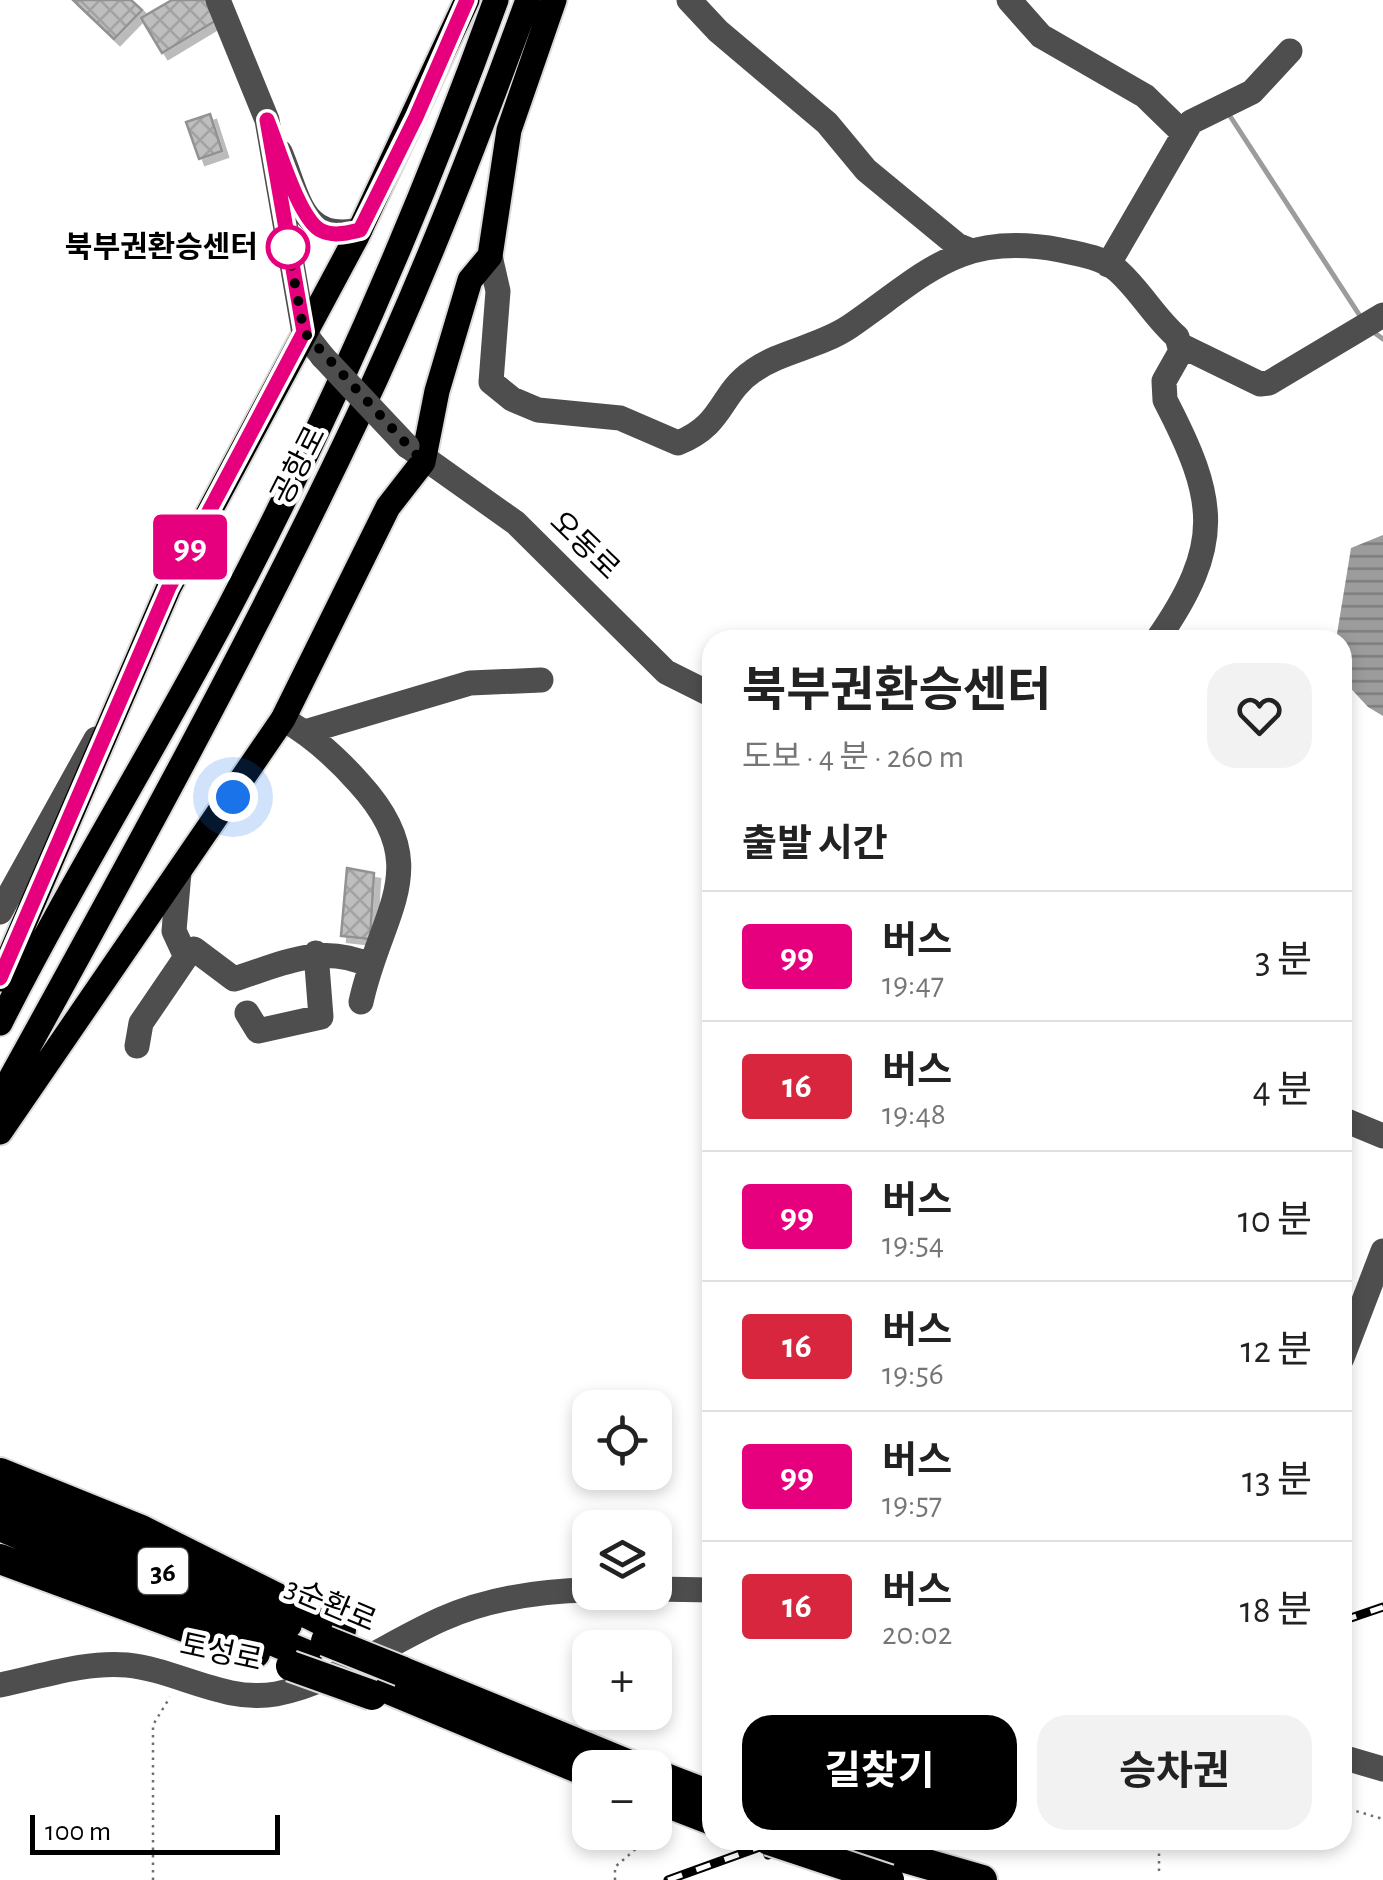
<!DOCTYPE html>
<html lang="ko">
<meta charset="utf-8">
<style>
:root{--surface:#fff;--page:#f2f2f2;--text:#222;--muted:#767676;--line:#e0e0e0;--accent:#000}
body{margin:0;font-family:"Alegreya Sans","Noto Sans KR",sans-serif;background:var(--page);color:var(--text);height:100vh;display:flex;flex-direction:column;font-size:38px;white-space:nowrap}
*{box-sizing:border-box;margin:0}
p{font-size:32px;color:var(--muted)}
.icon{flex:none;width:55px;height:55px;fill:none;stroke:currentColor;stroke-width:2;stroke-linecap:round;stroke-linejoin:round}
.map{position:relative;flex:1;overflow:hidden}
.details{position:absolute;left:702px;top:630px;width:650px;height:1220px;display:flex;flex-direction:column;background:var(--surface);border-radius:30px;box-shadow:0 5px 15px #0003}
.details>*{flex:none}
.badge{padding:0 20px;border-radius:8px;font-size:35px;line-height:65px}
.fabs{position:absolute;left:572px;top:1390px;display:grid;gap:20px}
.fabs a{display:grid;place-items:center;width:100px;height:100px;border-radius:20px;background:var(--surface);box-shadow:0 5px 15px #0003;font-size:50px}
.scale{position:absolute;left:30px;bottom:25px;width:250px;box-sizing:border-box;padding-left:10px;border:5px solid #000;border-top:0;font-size:28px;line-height:35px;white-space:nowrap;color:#000;-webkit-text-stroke:8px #fff;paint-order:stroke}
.you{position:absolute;width:50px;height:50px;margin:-25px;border:8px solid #fff;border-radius:50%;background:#1a73e8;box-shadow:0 0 0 15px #1a73e833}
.map>.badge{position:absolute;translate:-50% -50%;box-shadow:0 0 0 5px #fff}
h2{padding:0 40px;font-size:38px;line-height:90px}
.round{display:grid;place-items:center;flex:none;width:105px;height:105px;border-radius:30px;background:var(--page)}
.headline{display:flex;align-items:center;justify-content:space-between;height:170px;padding:0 40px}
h1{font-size:48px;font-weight:700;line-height:75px}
.button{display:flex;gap:20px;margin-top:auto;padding:20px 40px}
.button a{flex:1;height:115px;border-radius:30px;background:var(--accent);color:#fff;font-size:40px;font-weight:700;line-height:115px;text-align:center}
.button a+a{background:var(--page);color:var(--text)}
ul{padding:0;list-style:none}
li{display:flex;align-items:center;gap:30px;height:130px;padding:0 40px;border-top:2px solid var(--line)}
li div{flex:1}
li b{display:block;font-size:38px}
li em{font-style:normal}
li .badge{min-width:110px;font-weight:700;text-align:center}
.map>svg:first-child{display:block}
</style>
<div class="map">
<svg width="1383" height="1880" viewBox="0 0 1383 1880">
<defs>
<pattern id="water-rules" width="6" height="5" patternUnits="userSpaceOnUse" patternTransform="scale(2.5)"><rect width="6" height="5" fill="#9c9c9c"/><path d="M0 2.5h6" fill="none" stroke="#7d7d7d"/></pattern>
<pattern id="building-cross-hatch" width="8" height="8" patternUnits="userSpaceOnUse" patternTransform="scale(2.5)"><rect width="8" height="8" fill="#bebebe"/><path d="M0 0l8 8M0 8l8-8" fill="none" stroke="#a2a2a2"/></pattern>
<filter id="shadow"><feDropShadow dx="6" dy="6" stdDeviation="0" flood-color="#0004"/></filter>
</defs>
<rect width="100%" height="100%" fill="#fff"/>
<path fill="url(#water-rules)" d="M 1383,535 L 1383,716 L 1368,707 L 1343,680 L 1342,640 L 1336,640 L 1351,548 Z"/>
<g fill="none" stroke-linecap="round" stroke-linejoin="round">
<path stroke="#9c9c9c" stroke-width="5" d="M 1230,116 L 1362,319
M 1372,331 L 1383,339"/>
</g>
<path fill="url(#building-cross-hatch)" stroke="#929292" stroke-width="2.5" filter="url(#shadow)" d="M 73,0 L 131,0 L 142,10 L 114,39 Z
M 172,0 L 209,0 L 220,18 L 162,53 L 141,18 Z
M 210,114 L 222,151 L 199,159 L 186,122 Z
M 347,868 L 374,873 L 370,939 L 341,936 Z"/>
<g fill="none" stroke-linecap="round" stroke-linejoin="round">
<defs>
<path id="major" d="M 0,979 L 169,587 L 357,236 L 467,0
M 0,1023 C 72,881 157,745 231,604 C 333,410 421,207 496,0
M 0,1098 C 123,875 247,651 356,421 C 421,284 476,142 528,0
M 0,1132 L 283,719 L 388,507 L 423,462 L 437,391 L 470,280 L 490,256 L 509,130 L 554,0"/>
<path id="highway" d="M 0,1473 L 141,1530 L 341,1630
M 0,1501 L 287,1624
M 0,1526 L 307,1655
M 0,1559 L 255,1653
M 401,1671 L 637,1768
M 381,1686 L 590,1773
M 843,1840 L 982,1880"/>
</defs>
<use href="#major" stroke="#dbdbdb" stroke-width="29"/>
<use href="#highway" stroke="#dbdbdb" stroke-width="34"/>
<path stroke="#707070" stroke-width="2.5" stroke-dasharray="2.5 5" stroke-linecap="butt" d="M 1342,1807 L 1383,1819
M 1159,1871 L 1159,1840
M 153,1880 L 153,1725 L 170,1697
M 615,1880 L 615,1867 L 661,1827"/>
<path stroke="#4e4e4e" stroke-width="25" d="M 218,0 L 267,120 L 304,333 L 323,357
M 689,0 L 718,31 L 827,123 L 866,170 L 957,245 L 972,251
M 1009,0 L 1041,36 L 1145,96 L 1184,134
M 280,152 C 299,196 301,243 360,230
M 490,256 L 498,291 L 491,382 L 512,399 L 538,410 L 620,418 L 678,443 C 725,424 719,394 753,371 C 781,351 819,347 849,327 C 926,274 959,231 1060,250 C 1080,254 1101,257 1117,270 C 1140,290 1154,317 1177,337 L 1181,351 L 1164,381 L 1165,400 C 1217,500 1224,544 1157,640
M 1108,265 L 1191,122 L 1252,92 L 1290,51
M 1180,345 L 1260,384 L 1269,383 L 1383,315
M 409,447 L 516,523 L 666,672 L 712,695
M 283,719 C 311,735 337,758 359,783 C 436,867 381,910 361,1002
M 305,732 L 470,683 L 541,680
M 179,872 L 174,931 L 186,957 L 194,949 L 234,979 C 282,964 321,943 369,965
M 0,912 L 96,739
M 247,1013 L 258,1031 L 321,1017 L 316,953
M 137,1046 L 141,1023 L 186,957
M 1342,1119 L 1383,1136
M 1342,1358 L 1383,1251
M 655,1589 L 712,1590
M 0,1685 C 40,1677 86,1661 127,1665 C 177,1670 224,1703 276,1694 C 334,1683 388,1643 442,1619 C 489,1598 539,1591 590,1590
M 1342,1757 L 1383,1769"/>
<use href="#major" stroke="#000" stroke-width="25"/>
<use href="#highway" stroke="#000" stroke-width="30"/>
<defs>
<path id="rail" d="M 1342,1621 L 1383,1607
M 768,1855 L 805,1840
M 668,1880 L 779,1840"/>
</defs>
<use href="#rail" stroke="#000" stroke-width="9"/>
<use href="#rail" stroke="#fff" stroke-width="5" stroke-dasharray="15" stroke-linecap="butt"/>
<defs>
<path id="highway-bridge" d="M 326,1641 L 401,1671
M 291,1666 L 372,1695
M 655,1774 L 712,1796
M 655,1798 L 712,1820
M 769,1840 L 889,1880"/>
</defs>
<use href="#highway-bridge" stroke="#dbdbdb" stroke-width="34" stroke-linecap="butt"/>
<path stroke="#4e4e4e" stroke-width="25" d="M 323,357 L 407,446"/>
<use href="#highway-bridge" stroke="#000" stroke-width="30"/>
</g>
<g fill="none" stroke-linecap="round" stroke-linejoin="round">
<defs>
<path id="line" d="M 0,978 L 169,587 L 304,332 L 267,120 C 278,146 298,217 320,230 C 333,237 347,233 360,230 L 416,117 L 467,0"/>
</defs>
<use href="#line" stroke="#fff" stroke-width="22"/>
<use href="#line" stroke="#e6007e" stroke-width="15"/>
<path stroke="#000" stroke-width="10" stroke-dasharray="0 18" d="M 233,797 L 282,719 L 388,506 L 423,462 L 304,332 L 288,247"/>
</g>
<circle fill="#fff" stroke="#e6007e" stroke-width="5" cx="288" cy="247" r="20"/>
<g text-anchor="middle" stroke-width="9" stroke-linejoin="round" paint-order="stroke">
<rect fill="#fff" stroke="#4c4c4c" stroke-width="2.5" x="138" y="1548" width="50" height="46" rx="8"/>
<g font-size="28" font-weight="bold" fill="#000">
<text x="163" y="1581">36</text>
</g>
<g font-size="30" font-weight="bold" fill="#000" stroke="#fff" text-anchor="end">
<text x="258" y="257">북부권환승센터</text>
</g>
<g font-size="30" fill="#000" stroke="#fff">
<text transform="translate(298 465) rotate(-63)" y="10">공항로</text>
<text transform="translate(585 545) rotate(44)" y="10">오동로</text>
<text transform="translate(331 1604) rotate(23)" y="10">3순환로</text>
<text transform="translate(221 1652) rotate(12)" y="10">토성로</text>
</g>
</g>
</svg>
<div class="fabs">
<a><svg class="icon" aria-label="locate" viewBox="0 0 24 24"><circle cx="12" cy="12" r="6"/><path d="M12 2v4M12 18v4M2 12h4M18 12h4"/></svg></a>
<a><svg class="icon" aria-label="layers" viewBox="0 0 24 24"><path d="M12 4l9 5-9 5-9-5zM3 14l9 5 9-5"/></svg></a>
<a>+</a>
<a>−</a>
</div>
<div class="scale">100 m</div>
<div class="you" style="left:233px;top:797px"></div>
<b class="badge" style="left:190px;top:547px;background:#e6007e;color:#fff">99</b>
<section class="details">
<div class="headline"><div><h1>북부권환승센터</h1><p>도보 · 4 분 · 260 m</p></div><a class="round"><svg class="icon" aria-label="heart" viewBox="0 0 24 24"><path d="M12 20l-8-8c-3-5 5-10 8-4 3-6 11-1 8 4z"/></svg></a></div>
<h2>출발 시간</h2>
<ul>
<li><span class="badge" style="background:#e6007e;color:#fff">99</span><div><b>버스</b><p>19:47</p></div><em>3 분</em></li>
<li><span class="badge" style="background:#d7263d;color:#fff">16</span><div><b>버스</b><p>19:48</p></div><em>4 분</em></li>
<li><span class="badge" style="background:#e6007e;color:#fff">99</span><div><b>버스</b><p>19:54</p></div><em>10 분</em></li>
<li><span class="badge" style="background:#d7263d;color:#fff">16</span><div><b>버스</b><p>19:56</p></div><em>12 분</em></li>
<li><span class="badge" style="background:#e6007e;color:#fff">99</span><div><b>버스</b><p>19:57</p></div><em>13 분</em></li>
<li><span class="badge" style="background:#d7263d;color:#fff">16</span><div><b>버스</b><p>20:02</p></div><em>18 분</em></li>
</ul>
<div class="button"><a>길찾기</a><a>승차권</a></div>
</section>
</div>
